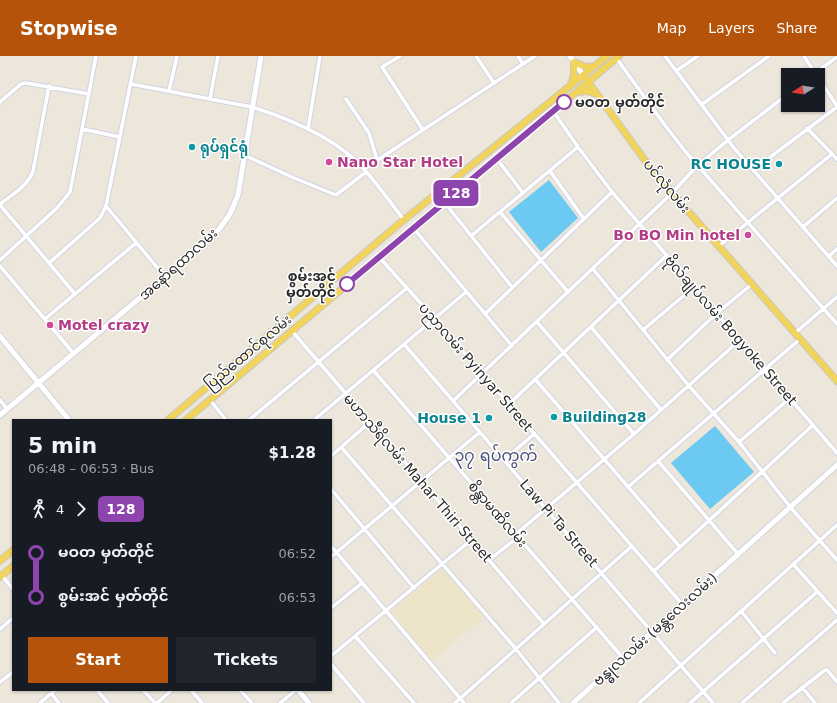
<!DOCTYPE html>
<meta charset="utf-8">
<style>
:root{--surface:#171b24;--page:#20242c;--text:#f1f3f6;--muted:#9ea1a6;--accent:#b45309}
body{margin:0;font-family:"DejaVu Sans","Noto Sans Myanmar",sans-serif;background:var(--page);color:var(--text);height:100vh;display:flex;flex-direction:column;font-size:15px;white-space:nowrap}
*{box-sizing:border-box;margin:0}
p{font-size:13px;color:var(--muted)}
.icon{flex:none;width:22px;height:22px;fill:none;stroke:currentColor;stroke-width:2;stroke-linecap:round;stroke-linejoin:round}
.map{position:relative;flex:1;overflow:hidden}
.details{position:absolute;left:12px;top:363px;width:320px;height:272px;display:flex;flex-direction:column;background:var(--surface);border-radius:0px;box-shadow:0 1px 3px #0004}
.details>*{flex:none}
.badge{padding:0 8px;border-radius:6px;font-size:14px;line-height:26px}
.needle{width:26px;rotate:258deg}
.buttons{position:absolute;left:781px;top:12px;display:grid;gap:8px}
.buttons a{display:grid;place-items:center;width:44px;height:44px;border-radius:0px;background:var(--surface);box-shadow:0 1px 3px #0004;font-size:20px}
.map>.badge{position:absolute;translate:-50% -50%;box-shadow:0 0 0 2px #fff}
.legs{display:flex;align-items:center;gap:6px;height:44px;padding:0 16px;font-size:13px}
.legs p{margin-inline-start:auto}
.summary{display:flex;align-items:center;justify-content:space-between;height:68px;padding:0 16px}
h1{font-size:22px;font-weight:800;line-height:30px}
.action{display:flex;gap:8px;margin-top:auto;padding:8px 16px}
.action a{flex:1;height:46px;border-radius:0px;background:var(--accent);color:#fff;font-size:16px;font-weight:800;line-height:46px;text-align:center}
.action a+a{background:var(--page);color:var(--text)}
ul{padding:0 16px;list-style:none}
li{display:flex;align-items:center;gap:14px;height:44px;font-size:15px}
li i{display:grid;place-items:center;width:6px;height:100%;margin:0 5px;background:currentColor}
li i::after{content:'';width:10px;height:10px;margin:-5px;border:3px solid;border-radius:50%;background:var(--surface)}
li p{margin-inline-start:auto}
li:first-child i{background:linear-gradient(#0000 50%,currentColor 0)}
li:last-child i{background:linear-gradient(currentColor 50%,#0000 0)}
header{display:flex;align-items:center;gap:24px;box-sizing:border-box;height:56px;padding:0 20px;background:var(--accent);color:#fff}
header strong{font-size:19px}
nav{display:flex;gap:22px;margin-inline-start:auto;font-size:14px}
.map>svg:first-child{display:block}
</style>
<header>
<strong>Stopwise</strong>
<nav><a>Map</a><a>Layers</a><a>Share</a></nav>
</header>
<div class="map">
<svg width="837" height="647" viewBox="0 0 837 647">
<rect width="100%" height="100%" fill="#ece6db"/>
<path fill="#eee4ca" d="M 444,512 L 484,560 L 432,605 L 391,555 Z"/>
<path fill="#6cc9f1" d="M 549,124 L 578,162 L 541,196 L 509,156 Z
M 715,370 L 754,416 L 710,453 L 671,407 Z"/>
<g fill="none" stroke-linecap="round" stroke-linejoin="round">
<defs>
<path id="street" d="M 400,0 L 382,11 L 423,74
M 476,0 L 494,27
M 518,0 L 523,8
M 665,0 L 734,92 L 837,210
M 804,0 L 816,19
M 617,3 L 664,68 L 685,95 L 837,268
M 676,15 L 698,0
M 812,19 L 837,1
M 818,21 L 837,50
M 131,28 L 252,51 C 290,63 337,83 364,113 C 378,129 391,147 404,164
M 169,35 L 177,0
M 210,43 L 218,0
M 346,43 L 369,77 L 377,104
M 0,46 L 21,28 L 26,27 L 89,38
M 701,49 L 769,0
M 553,55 L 578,91 L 612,136 L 837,397
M 807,72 L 837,103
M 82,73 L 120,81
M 308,73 L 320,0
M 244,99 L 294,122 L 336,139 L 366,116
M 497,103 L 523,137
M 364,113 L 535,0
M 753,114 L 837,51
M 550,115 L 584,163
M 445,147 L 512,231
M 0,148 C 13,138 28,130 33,115 L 49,30
M 0,149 L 75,238
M 106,150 L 165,221
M 500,156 L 568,236
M 803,171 L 837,142
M 414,173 L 512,290
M 471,180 L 578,91
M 719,190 L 832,98
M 829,200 L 837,193
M 379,201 L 435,263 L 682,548
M 0,204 L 57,152 L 70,136 L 96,0
M 49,207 L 100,162 L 106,150 L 136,0
M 0,210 L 74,298
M 593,213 L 689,330 L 739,386 L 791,452 L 837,504
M 485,258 L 612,136
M 45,263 L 136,187
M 537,266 L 634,378
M 591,271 L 661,354
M 643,274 L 694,231
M 292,275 L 544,568
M 795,277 L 837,241
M 404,288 L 713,647
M 667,304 L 717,257 L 752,228
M 373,314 L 623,602
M 535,323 L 680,491
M 210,328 L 218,337
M 0,344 L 7,353
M 210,344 L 226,364
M 453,345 L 672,137 L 697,110 L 728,84 L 788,38
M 508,349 L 667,199
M 249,364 L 407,232
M 314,364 L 466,236
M 739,386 L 790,342
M 341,391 L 516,593 L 559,647
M 331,400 L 370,366
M 504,404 L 534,378
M 658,405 L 738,498
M 628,431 L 800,283
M 331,433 L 414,532
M 516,478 L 634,378 L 740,284
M 331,490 L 464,647
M 331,501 L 480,376
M 489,504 L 518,481
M 793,508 L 837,557
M 654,515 L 813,369
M 2,520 L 13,533
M 331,552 L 362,527
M 741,555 L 775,597
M 0,573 L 13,562
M 355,580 L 414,647
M 331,600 L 471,484
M 331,608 L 364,647
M 0,626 L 13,616
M 802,631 L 815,647
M 97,634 L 108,647
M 143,634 L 155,647
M 191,634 L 202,647
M 240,634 L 252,647
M 51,637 L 59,647
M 40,647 L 55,634
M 157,647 L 172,634
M 280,647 L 296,634
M 455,647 L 632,490
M 511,647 L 597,571
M 639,647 L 837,469
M 690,647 L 817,536
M 742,647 L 837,564
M 783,647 L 825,614 L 827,614 L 837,626"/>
<path id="secondary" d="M 570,0 L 583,19
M 0,280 L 69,364
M 0,359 L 203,189 L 220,172 L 230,158 L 238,139 L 261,0
M 298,634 L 309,647
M 573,647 L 837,409"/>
<path id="primary" d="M 586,23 L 652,114 L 837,325
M 571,28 L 574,20 L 574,6 L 583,10 L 592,11
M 577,36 L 587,35 L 597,38
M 168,364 L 400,167 L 607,0
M 186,364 L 619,0
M 0,505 L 13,494
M 0,521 L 13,510"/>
</defs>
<use href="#street" stroke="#d1d3e3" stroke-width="5.5"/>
<use href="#secondary" stroke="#d1d3e3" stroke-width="7"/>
<use href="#primary" stroke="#c8c8c8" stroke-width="8"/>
<use href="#street" stroke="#fff" stroke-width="3.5"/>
<use href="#secondary" stroke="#fff" stroke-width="5"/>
<use href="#primary" stroke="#f3d45a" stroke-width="6"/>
</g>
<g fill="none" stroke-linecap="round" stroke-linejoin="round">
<defs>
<path id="line-1" d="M 347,228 L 564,46"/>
</defs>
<use href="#line-1" stroke="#fff" stroke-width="9"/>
<use href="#line-1" stroke="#8e44ad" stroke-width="6"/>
</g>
<g fill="#fff" stroke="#8e44ad" stroke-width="2">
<circle cx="564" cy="46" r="7"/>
<circle cx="347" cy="228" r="7"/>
</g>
<g fill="#0f9aa8" stroke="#fff" stroke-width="1.5">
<circle cx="192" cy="91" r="4"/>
<circle cx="779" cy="108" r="4"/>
<circle cx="554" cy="361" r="4"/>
<circle cx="489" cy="362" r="4"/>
</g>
<g fill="#d1479c" stroke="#fff" stroke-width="1.5">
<circle cx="329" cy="106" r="4"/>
<circle cx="748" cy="179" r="4"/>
<circle cx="50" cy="269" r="4"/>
</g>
<g text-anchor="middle" stroke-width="3" stroke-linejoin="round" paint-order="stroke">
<g font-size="14" font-weight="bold" fill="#2a2a2a" stroke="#fff" text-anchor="start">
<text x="575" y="51">မဝတ မှတ်တိုင်</text>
<text x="336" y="225" text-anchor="end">စွမ်းအင်<tspan x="336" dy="16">မှတ်တိုင်</tspan></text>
</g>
<g font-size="14" font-weight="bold" fill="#0d838f" stroke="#fff" text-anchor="start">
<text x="200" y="96">ရုပ်ရှင်ရုံ</text>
<text x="771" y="113" text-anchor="end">RC HOUSE</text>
<text x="562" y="366">Building28</text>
<text x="481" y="367" text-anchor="end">House 1</text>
</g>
<g font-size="14" font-weight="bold" fill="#b23c85" stroke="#fff" text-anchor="start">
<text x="337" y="111">Nano Star Hotel</text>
<text x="740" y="184" text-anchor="end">Bo BO Min hotel</text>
<text x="58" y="274">Motel crazy</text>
</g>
<g font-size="14" fill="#2a2a2a" stroke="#fff">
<text transform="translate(667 130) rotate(50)" y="5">ပင်လုံလမ်း</text>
<text transform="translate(178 208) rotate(-42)" y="5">အနော်ရထာလမ်း</text>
<text transform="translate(731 274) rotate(49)" y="5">ဗိုလ်ချုပ်လမ်း Bogyoke Street</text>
<text transform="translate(248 296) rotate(-40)" y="5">ပြည်ထောင်စုလမ်း</text>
<text transform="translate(476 311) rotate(49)" y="5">ပညာလမ်း Pyinyar Street</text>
<text transform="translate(418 422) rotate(49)" y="5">မဟာသီရိလမ်း Mahar Thiri Street</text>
<text transform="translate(498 458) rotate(49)" y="5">စိန္တာမဏိလမ်း</text>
<text transform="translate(559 467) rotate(49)" y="5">Law Pi Ta Street</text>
<text transform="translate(655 573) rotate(-42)" y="5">ဗန္ဓုလလမ်း (မန္တလေးလမ်း)</text>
</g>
<g font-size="16" fill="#49517b" stroke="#fff">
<text x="496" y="405">၃၇ ရပ်ကွက်</text>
</g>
</g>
</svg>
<div class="buttons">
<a><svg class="needle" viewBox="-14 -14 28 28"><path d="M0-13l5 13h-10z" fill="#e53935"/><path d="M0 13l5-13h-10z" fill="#9ea1a6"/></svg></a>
</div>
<b class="badge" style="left:456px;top:137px;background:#8e44ad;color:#fff">128</b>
<section class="details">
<div class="summary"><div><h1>5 min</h1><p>06:48 – 06:53 · Bus</p></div><b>$1.28</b></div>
<div class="legs"><svg class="icon" aria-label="walk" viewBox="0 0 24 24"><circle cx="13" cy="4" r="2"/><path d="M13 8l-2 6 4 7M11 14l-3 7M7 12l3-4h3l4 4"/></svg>4<svg class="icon" aria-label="forward" viewBox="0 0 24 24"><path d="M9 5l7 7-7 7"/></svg><b class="badge" style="background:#8e44ad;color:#fff">128</b></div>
<ul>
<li><i style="color:#8e44ad"></i><b>မဝတ မှတ်တိုင်</b><p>06:52</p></li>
<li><i style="color:#8e44ad"></i><b>စွမ်းအင် မှတ်တိုင်</b><p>06:53</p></li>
</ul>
<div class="action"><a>Start</a><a>Tickets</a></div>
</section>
</div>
